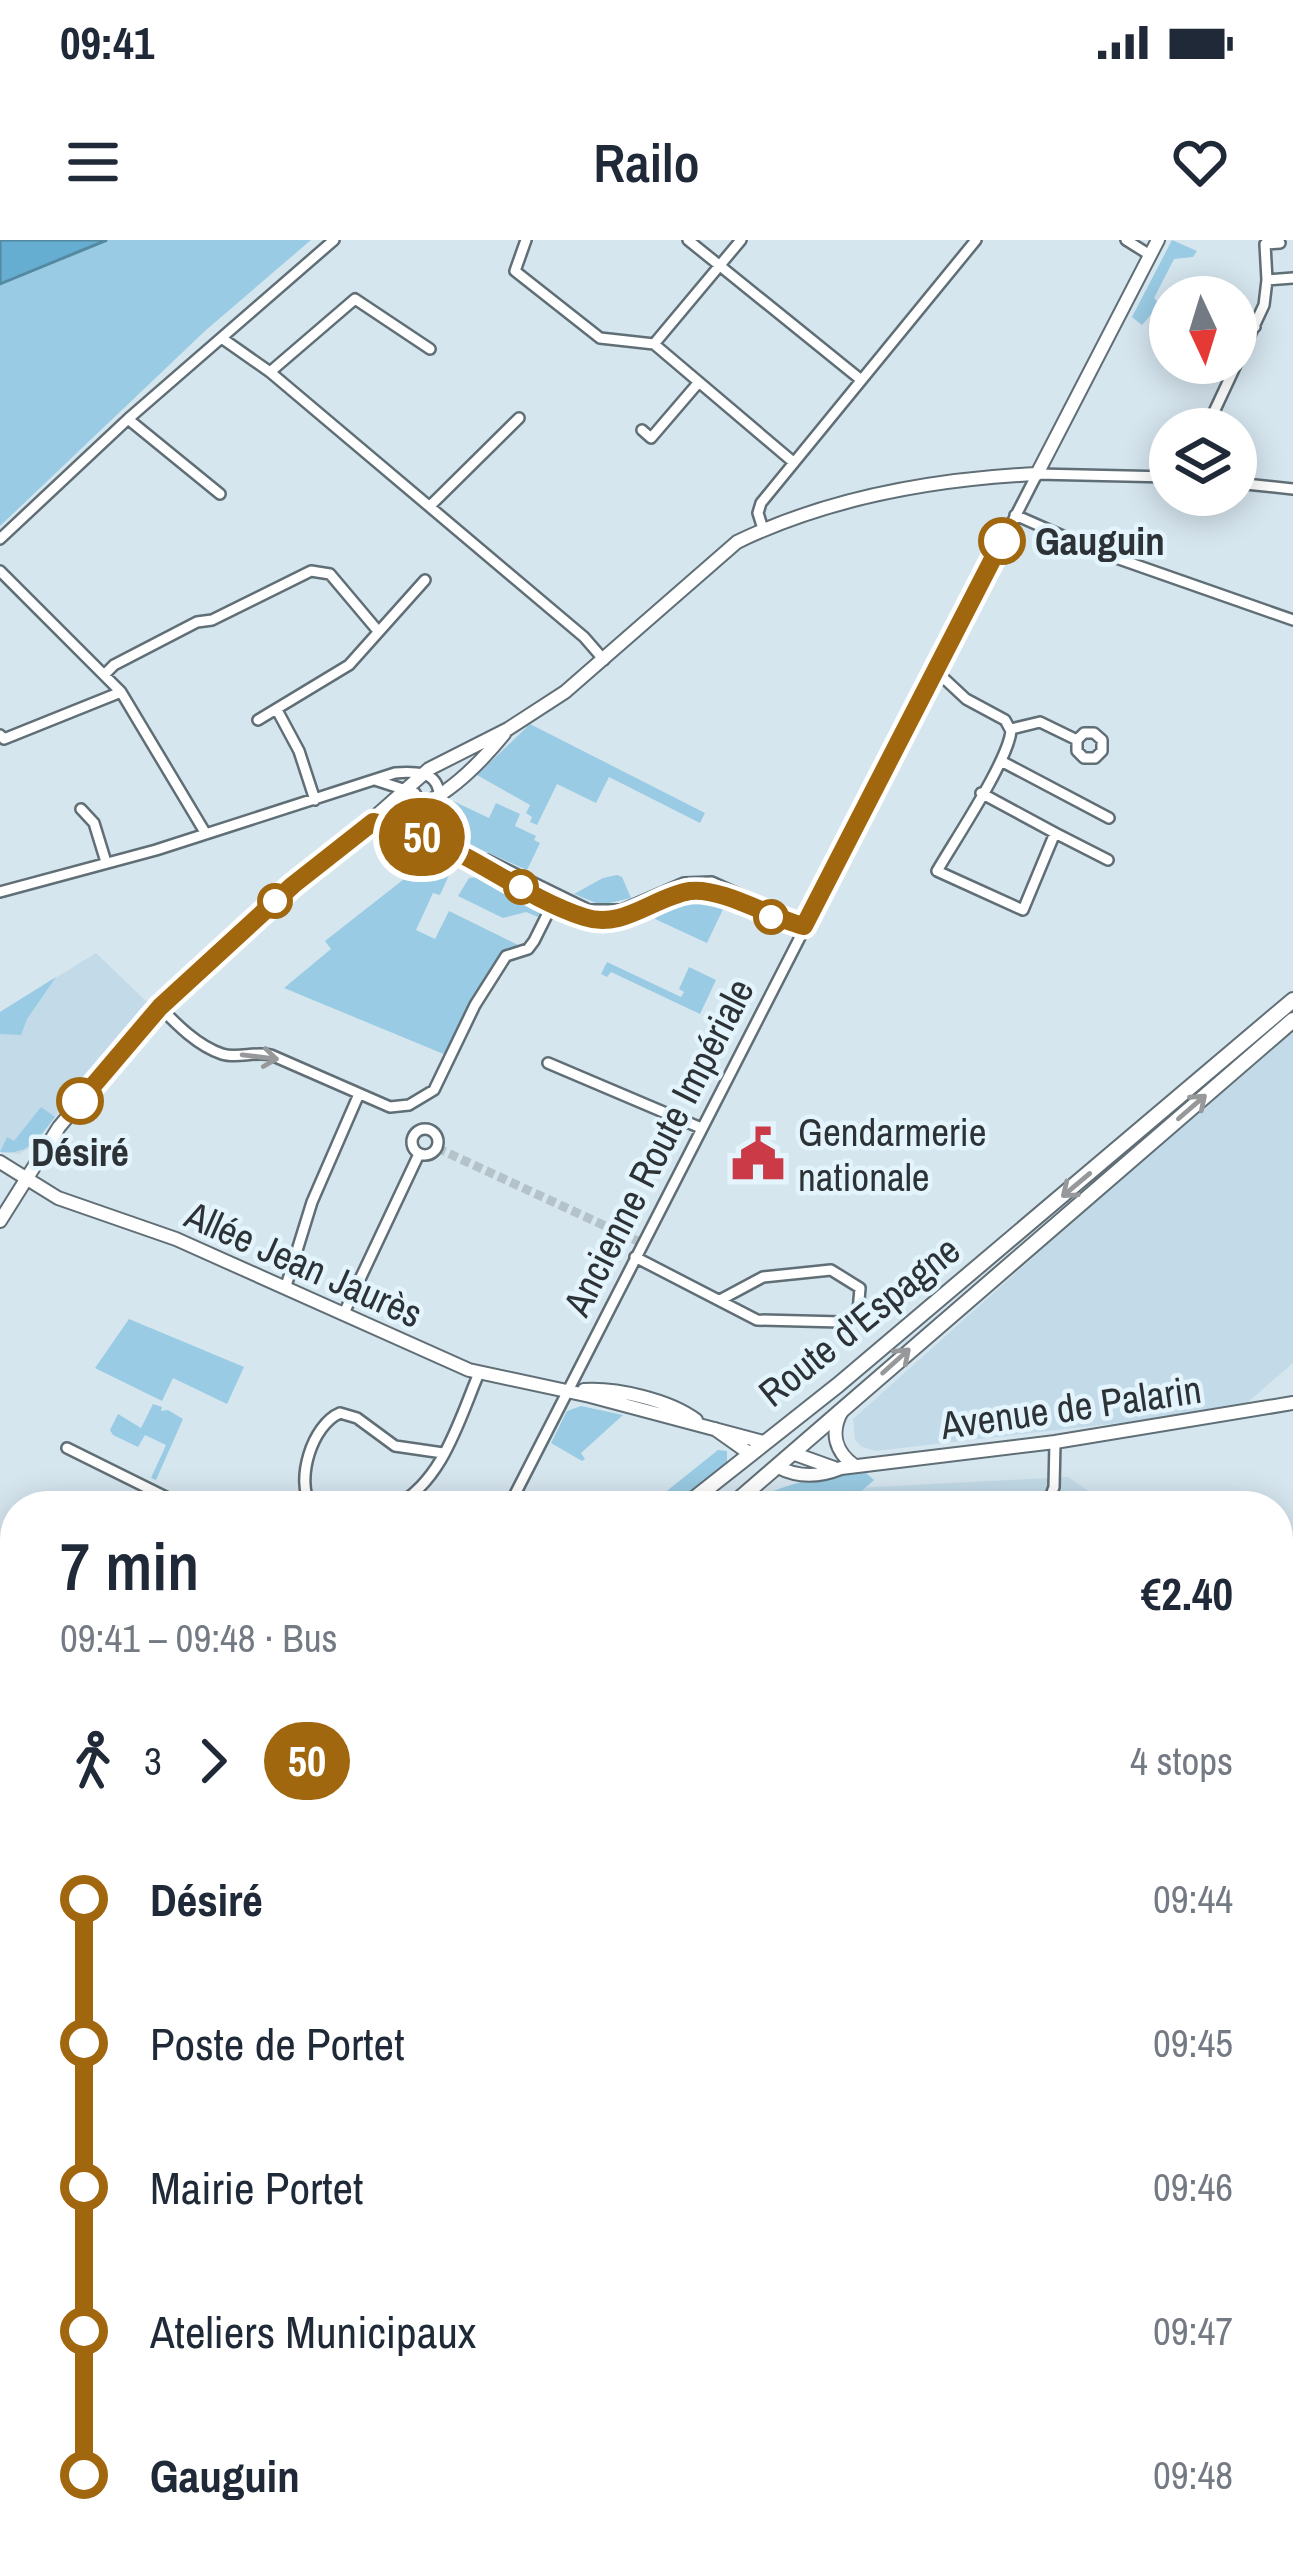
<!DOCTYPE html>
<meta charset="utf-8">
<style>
:root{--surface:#fff;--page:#f2f2f3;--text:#1f2937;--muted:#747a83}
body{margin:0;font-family:"Archivo Narrow",sans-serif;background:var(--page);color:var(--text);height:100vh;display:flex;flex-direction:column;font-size:45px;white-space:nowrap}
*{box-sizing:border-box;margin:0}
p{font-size:39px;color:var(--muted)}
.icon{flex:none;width:66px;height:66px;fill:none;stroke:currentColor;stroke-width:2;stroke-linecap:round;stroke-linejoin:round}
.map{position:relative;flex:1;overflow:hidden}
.side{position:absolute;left:0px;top:1251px;width:1293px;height:1080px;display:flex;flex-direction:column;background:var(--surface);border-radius:48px 48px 0 0;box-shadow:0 6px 30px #0003}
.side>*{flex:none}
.badge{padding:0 24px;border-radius:39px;font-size:42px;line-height:78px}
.needle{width:78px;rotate:176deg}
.buttons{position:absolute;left:1149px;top:36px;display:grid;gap:24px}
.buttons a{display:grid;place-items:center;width:108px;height:108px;border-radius:50%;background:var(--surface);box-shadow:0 6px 30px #0003;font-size:60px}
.map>.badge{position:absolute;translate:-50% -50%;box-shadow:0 0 0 6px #fff}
.legs{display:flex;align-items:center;gap:18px;height:132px;padding:0 60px;font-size:39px}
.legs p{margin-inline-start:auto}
.headline{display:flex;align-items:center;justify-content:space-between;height:204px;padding:0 60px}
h1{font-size:66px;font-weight:600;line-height:90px}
ul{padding:0 60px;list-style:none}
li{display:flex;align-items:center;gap:42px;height:144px;font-size:45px}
li i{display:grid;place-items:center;width:18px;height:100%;margin:0 15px;background:currentColor}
li i::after{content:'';width:30px;height:30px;margin:-15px;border:9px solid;border-radius:50%;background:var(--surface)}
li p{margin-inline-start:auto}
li:first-child i{background:linear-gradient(#0000 50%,currentColor 0)}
li:last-child i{background:linear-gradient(currentColor 50%,#0000 0)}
.status{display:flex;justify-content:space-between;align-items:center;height:84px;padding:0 60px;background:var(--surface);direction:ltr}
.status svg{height:33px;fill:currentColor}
header{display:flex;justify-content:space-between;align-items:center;height:156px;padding:0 60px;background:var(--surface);font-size:54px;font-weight:600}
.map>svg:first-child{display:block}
</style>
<div class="status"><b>09:41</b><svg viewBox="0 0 49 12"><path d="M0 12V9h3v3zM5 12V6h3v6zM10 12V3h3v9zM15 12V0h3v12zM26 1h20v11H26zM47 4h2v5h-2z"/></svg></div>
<header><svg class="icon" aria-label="menu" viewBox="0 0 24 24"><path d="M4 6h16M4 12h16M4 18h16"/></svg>Railo<svg class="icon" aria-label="heart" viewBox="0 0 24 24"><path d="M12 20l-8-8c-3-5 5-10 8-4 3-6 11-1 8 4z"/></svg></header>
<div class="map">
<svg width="1293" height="2331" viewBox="0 0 1293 2331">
<rect width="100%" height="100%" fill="#d6e6ef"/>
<path fill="#c3dbe8" d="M 96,713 L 147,762 L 31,907 L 19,914 L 0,912 L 0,772 Z
M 1288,789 L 1293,792 L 1293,1123 L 1240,1169 L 876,1211 L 862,1207 L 855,1200 L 853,1179 Z
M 1068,1237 L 1111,1266 L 743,1266 L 760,1253 Z
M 1278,1382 L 1293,1393 L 1293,1818 L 1278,1844 Z
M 15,2034 L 15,2316 L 688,2316 L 707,2331 L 0,2331 L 0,2065 Z"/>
<path fill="#99cbe4" d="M 107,0 L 311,0 L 206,90 L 0,286 L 0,44 Z
M 1172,0 L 1197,11 L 1193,17 L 1174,19 L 1154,58 L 1160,64 L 1142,85 L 1132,77 Z
M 530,484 L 705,573 L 700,583 L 609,537 L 596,563 L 557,544 L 537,585 L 530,582 L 532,577 L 526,573 L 530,565 L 477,535 Z
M 453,561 L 489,578 L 496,563 L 520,574 L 515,586 L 536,596 L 534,600 L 540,603 L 527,630 L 466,603 L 450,582 Z
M 388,593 L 428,610 L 401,633 L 375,605 L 380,600 L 375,595 Z
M 436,614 L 448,623 L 449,635 L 440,655 L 433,653 L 416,690 L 435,699 L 449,671 L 520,706 L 501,716 L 446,815 L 284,748 L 331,709 L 325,701 Z
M 617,635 L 622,637 L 631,658 L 601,665 L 574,654 L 603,638 Z
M 481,637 L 544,666 L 538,677 L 526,672 L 503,678 L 458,656 L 469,638 Z
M 697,658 L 725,665 L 707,703 L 655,679 L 658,673 Z
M 607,722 L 681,757 L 684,752 L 679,749 L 689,727 L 716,740 L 700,774 L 611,732 L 607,737 L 601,734 Z
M 56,737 L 27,779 L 21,795 L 0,794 L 0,772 Z
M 41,867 L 55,877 C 38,899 30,915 0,912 L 7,897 L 14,901 Z
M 129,1079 L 244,1127 L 227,1164 L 173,1138 L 162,1161 L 95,1128 Z
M 153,1164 L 162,1167 L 161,1171 L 168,1170 L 183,1179 L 156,1240 L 151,1238 L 166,1205 L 145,1195 L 138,1207 L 113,1195 L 110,1190 L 118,1174 L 141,1188 Z
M 581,1166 L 623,1175 L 581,1213 L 585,1219 L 582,1221 L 551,1203 L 567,1171 Z
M 718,1210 L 727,1211 L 727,1224 L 676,1266 L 648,1266 Z
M 866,1233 L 874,1240 L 845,1266 L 745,1266 C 779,1243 826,1235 866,1233 Z
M 778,2316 L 1204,2316 L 1188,2331 L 767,2331 Z"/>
<path fill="#66aed1" stroke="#5589a2" stroke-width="3" d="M 0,0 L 107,0 L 0,44 Z"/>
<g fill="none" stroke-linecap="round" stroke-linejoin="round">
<path stroke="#b4c2ca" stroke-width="9" stroke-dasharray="9 4.5" stroke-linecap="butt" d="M 437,908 L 642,1003"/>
<defs>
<path id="street" d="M 526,0 L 515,31 L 600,98 L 654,104 L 792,221
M 688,0 L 860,139
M 1126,0 L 1150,15
M 1267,40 L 1265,4 L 1280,3
M 1236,81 L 1255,87
M 223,99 L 270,132 L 584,397 L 604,420
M 654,104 L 741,0
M 270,132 L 355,59 L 430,109
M 128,179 L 220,254
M 1206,189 L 1264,65 L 1267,40 L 1293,38
M 642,190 L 651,198 L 699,142
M 1236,243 L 1293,249
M 430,266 L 519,178
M 1015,275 L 1099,312 L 1293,380
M 763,289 L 758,273 L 761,263 L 976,0
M 0,299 L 128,179 L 334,0
M 0,331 L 121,452 L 206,594
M 936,431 L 966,459 L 1005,480 L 1011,491 C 1008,521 955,600 937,631 L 1023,670 L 1055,593 L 981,553
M 104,435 L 114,425 L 197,382 L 212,380 L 311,331 L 330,334 L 378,391
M 277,470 L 299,511 L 315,560
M 258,480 L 349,425 L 425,340
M 1011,489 L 1040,482 L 1077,500 L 1077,511 L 1084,518 L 1095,518 L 1102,511 L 1102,500 L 1094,493 L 1084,493 L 1077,500
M 0,495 L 4,499 L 121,452
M 1001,521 L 1109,578
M 375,540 L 415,553 L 443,605
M 81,569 L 94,583 L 106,622
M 377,583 L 400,587 L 467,618 L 487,620 L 589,670 L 622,670 L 684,643 L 712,642 L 795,680
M 1055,593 L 1108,620
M 0,652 L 156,610 L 395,533 C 459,527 429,563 450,597 C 464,620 485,631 508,641 C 553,662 588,691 638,671 C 656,664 679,650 699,651 C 735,653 770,678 804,686
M 160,767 C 177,785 198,806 222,814 C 237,819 255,811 271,815 L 390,867 L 409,865 L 434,850 L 475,765 L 506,716 L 528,709 L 534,701 L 557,655
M 548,823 L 701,888
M412 902a13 13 0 1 1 26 0a13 13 0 1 1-26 0Z
M 635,1017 L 757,1080 L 841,1082 L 858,1072 L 860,1048 L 831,1030 L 763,1037 L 720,1060
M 286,1046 L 312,962 L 359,854
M 344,1073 L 419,914
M 67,1208 L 184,1266
M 311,1266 C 295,1240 312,1185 340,1173 L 357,1178 L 395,1206 L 443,1213
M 395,1266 C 443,1241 459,1180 479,1133
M 509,1266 L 1037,234 L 1170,237
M 1047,1266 L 1054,1247 L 1055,1202
M 0,1348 L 15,1355
M 0,1568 L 15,1528
M 1,1607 L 15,1576
M 0,1844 L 15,1844
M 158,2316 L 182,2331"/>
<path id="secondary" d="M 375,582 C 431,570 468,538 504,494
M 0,922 L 58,958 L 176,999 L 469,1130 L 590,1156 L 763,1202
M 0,981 L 59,887 L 160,767 L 429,529 L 508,489 L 565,452 L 737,302 C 830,257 935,239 1037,234 L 1158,0
M 584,1150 C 617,1148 669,1160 696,1180
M 842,1171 C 830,1192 835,1212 855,1226
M 715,1189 L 749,1213
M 795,1214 L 834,1228
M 778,1227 C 799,1238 819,1237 841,1228 L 1055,1202 L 1293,1163
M 1278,2264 L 1293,2266
M 68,2316 L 92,2331"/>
<path id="primary" d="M 685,1266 L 838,1145 L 1293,760
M 731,1266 L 1293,780
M 0,2246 L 15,2217
M 0,2287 L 15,2255"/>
</defs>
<use href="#street" stroke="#606e76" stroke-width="14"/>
<use href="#secondary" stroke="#606e76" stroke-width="16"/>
<use href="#primary" stroke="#606e76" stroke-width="18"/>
<use href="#street" stroke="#fff" stroke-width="9"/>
<use href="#secondary" stroke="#fff" stroke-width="12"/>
<use href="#primary" stroke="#fff" stroke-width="14"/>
<defs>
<path id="secondary-bridge" d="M 0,2272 L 15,2281"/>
</defs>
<use href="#secondary-bridge" stroke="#606e76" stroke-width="16" stroke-linecap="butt"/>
<use href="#secondary-bridge" stroke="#fff" stroke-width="12"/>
</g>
<defs><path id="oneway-shaft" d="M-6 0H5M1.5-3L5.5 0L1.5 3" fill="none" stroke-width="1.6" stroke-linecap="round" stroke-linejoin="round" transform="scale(3)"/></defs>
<g stroke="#96989a">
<use href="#oneway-shaft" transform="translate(260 817) rotate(7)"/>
<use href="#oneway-shaft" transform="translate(1192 867) rotate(-41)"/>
<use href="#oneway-shaft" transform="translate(1076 945) rotate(140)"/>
<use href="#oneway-shaft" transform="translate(896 1121) rotate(-42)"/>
</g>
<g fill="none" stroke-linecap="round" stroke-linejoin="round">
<defs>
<path id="line-1" d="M 80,861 L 160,767 L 293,645 L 373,582 C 450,593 511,653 584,677 C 623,690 653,657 690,651 C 722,647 771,678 804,686 L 1002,301"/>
</defs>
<use href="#line-1" stroke="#fff" stroke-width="27"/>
<use href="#line-1" stroke="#a0670f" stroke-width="18"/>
</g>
<defs>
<symbol id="civic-bare" viewBox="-9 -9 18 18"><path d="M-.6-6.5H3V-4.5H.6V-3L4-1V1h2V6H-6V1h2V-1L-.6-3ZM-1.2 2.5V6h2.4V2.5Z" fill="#cb3b47" stroke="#e3f4fc" stroke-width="2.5" paint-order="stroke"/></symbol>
</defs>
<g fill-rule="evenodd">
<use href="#civic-bare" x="720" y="876" width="76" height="76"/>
</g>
<g fill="#fff" stroke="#a0670f" stroke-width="6">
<circle cx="1002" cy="301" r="21"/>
<circle cx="521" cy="647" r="15"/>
<circle cx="275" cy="661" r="15"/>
<circle cx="771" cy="677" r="15"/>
<circle cx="80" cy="861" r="21"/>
</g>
<g text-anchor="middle" stroke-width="9" stroke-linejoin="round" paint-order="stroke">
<g font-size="39" font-weight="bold" fill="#2c3236" stroke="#e3f4fc" text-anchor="start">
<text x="1035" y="315">Gauguin</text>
<text x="80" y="926" text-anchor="middle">Désiré</text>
</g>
<g font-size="39" fill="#2c3236" stroke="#e3f4fc" text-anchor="start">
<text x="798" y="906">Gendarmerie<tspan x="798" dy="45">nationale</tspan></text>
</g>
<g font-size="39" fill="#2c3236" stroke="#e3f4fc">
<text transform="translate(658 907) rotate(-63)" y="14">Ancienne Route Impériale</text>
<text transform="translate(304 1024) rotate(24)" y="14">Allée Jean Jaurès</text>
<text transform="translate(859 1081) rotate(-39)" y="14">Route d'Espagne</text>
<text transform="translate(1071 1167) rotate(-8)" y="14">Avenue de Palarin</text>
</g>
</g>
</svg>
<div class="buttons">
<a><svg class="needle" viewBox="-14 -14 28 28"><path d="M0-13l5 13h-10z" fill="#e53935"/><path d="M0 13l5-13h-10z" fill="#747a83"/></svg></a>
<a><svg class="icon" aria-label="layers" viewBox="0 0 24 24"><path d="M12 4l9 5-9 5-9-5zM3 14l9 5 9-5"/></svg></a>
</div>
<b class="badge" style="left:422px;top:597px;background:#a0670f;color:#fff">50</b>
<section class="side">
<div class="headline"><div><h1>7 min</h1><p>09:41 – 09:48 · Bus</p></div><b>€2.40</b></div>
<div class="legs"><svg class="icon" aria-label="walk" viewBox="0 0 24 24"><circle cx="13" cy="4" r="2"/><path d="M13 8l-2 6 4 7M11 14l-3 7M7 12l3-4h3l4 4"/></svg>3<svg class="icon" aria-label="forward" viewBox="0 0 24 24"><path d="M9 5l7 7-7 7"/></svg><b class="badge" style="background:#a0670f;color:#fff">50</b><p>4 stops</p></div>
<ul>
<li><i style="color:#a0670f"></i><b>Désiré</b><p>09:44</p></li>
<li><i style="color:#a0670f"></i><span>Poste de Portet</span><p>09:45</p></li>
<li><i style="color:#a0670f"></i><span>Mairie Portet</span><p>09:46</p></li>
<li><i style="color:#a0670f"></i><span>Ateliers Municipaux</span><p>09:47</p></li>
<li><i style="color:#a0670f"></i><b>Gauguin</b><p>09:48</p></li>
</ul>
</section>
</div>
